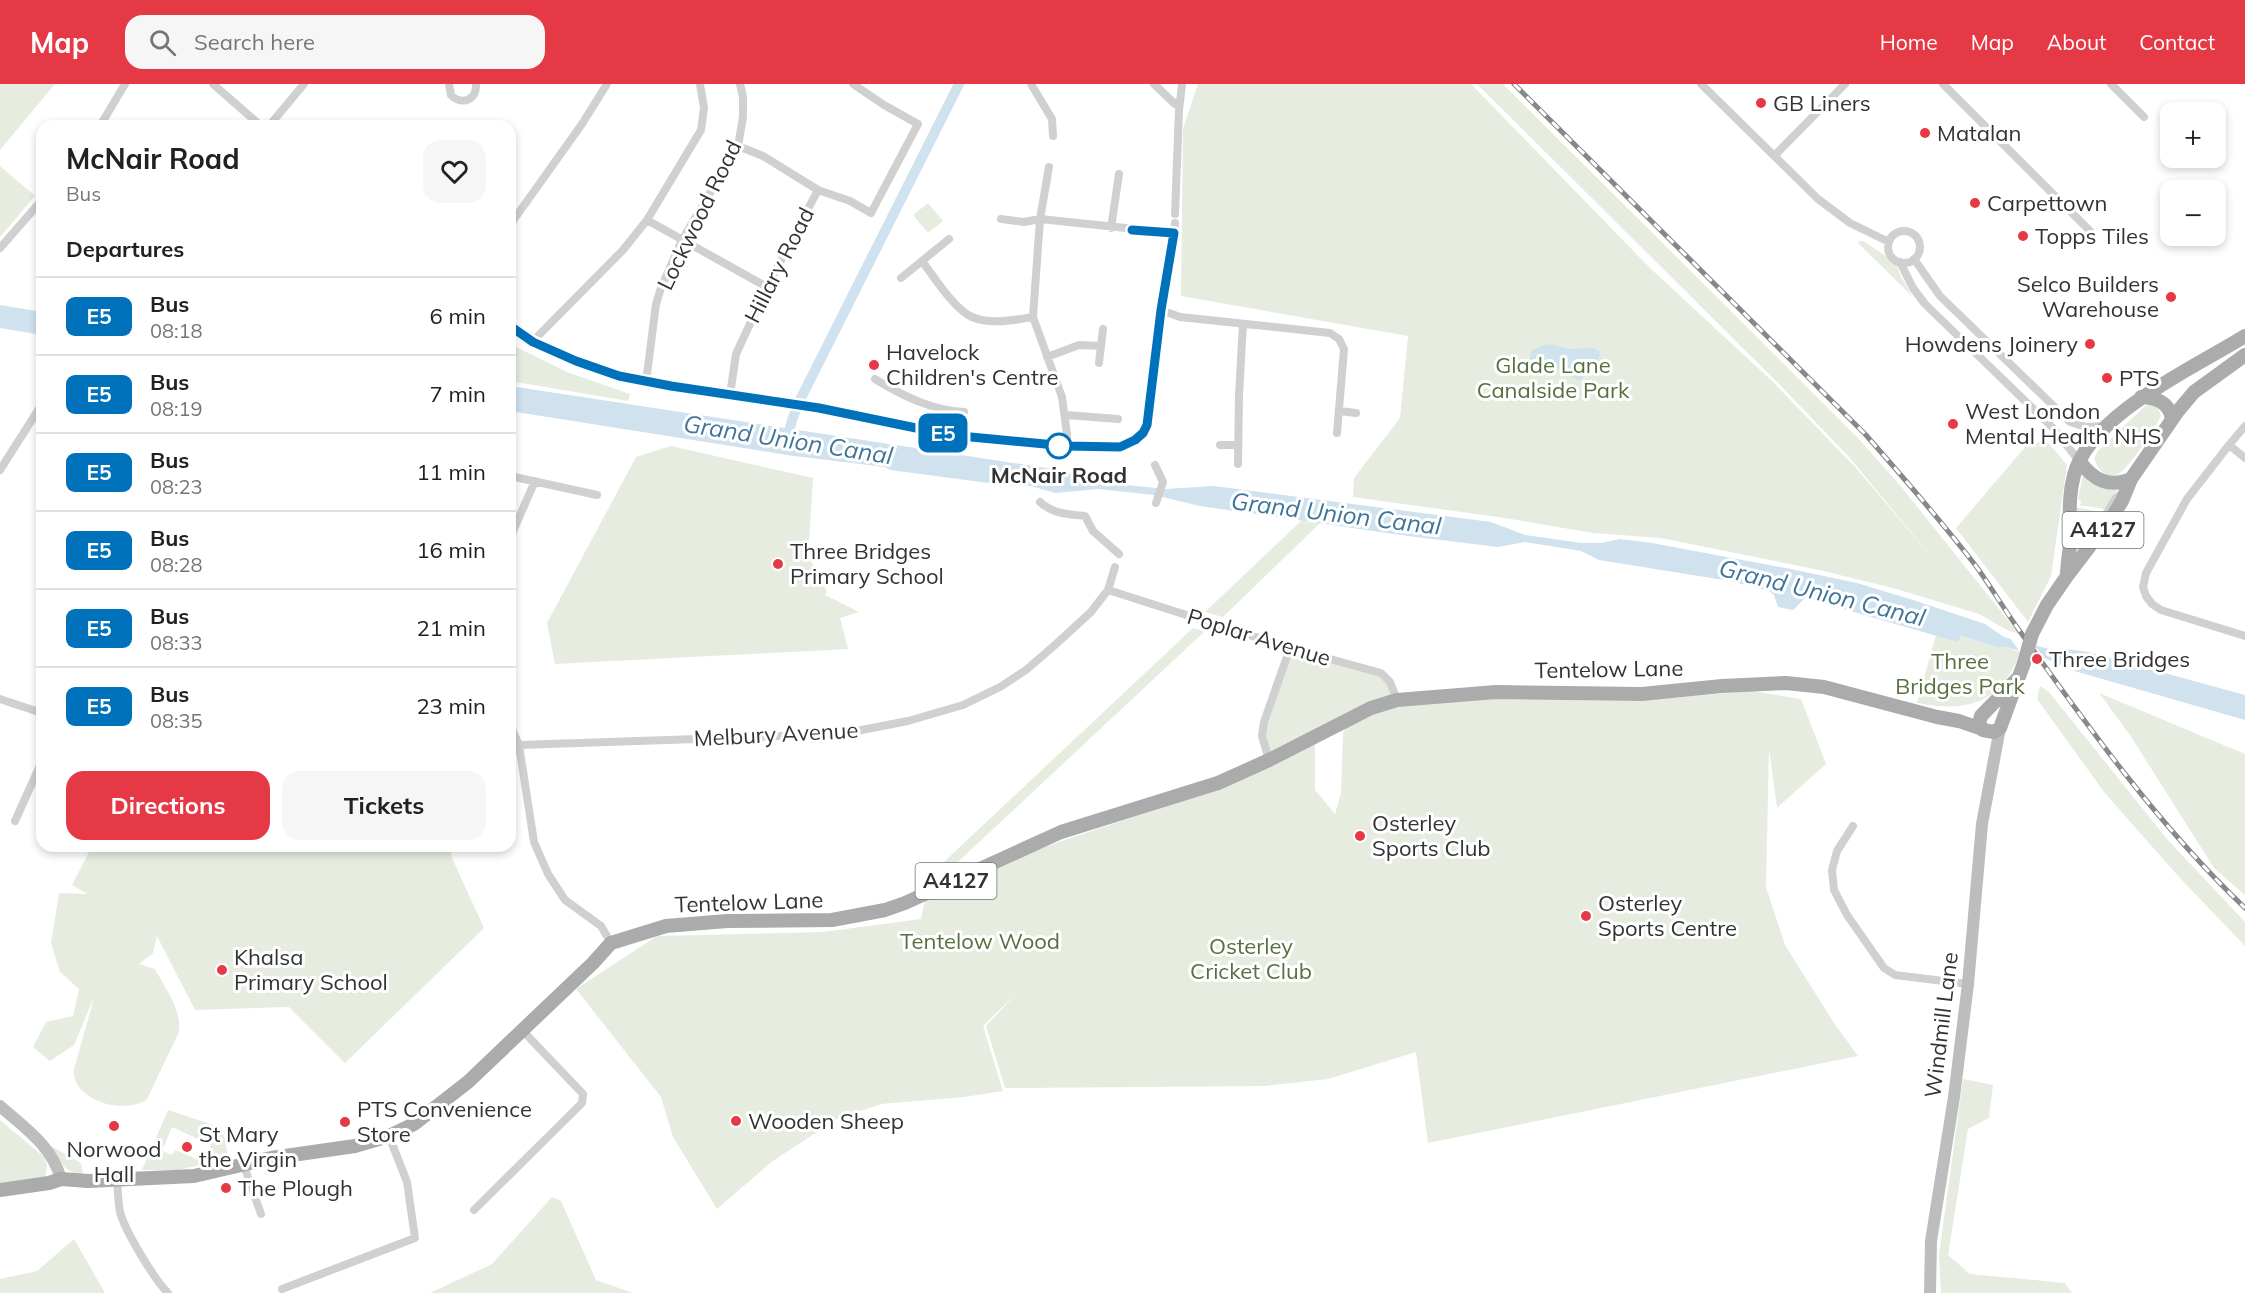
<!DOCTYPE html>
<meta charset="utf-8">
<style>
:root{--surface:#fff;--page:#f6f6f6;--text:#202124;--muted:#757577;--line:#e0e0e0;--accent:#e63946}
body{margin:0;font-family:Mulish,sans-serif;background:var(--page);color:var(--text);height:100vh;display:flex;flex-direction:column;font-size:22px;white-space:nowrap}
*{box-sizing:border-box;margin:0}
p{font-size:20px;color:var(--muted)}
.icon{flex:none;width:33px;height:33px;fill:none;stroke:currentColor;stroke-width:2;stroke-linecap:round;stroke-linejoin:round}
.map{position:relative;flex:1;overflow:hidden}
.panel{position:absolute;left:36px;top:36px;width:480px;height:732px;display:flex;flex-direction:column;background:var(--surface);border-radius:18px;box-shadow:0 3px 9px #0003}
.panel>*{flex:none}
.badge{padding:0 12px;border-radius:9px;font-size:21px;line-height:39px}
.controls{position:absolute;left:2160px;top:18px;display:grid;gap:12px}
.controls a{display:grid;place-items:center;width:66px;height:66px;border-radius:12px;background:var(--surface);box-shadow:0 3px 9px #0003;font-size:30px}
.map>.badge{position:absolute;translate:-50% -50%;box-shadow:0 0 0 3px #fff}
h2{padding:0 30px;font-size:22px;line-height:54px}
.round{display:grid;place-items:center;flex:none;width:63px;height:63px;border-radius:18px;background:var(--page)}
.head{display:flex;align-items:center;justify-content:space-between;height:102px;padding:0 30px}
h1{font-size:28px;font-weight:700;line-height:45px}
.cta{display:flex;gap:12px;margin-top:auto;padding:12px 30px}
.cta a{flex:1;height:69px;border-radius:18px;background:var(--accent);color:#fff;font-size:24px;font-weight:700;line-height:69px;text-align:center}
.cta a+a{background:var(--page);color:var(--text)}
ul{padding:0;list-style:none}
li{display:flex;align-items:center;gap:18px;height:78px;padding:0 30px;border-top:2px solid var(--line)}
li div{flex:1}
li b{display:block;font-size:22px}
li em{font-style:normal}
li .badge{min-width:66px;font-weight:700;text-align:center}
header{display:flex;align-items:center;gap:36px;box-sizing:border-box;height:84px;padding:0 30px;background:var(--accent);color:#fff}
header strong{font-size:28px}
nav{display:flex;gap:33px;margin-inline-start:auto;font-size:21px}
.search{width:420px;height:54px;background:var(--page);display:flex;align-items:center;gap:15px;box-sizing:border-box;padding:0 21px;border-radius:18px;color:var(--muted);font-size:22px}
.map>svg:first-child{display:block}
</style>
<header>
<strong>Map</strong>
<div class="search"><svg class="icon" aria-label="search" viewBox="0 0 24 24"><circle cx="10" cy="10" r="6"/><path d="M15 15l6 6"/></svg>Search here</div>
<nav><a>Home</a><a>Map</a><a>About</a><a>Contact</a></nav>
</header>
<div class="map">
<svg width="2245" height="1209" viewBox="0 0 2245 1209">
<rect width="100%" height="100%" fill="#fff"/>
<path fill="#e6ecdf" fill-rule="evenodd" d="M 0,0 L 55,0 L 0,66 Z
M 1198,0 L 1471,0 L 1650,184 L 1772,297 L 1856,384 L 1939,482 L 1849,373 L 1780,301 L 1477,0 L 1503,0 L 1857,353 L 1899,400 L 2019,550 L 2005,545 L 1979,530 L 1893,504 L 1819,486 L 1661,454 L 1593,449 L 1505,434 L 1353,413 L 1354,394 L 1400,334 L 1408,252 L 1181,212 L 1183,45 Z
M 0,82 L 35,112 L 0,153 Z
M 928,119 L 943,137 L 928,149 L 913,131 Z
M 1860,157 L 1863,157 L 1895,178 L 1902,195 L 1913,213 L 1858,159 Z
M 510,260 L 567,288 L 630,310 L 628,317 L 510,297 Z
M 2151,321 L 2158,324 L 2161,332 C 2155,344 2132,379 2122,387 C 2109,398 2098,387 2094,374 L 2098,367 L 2145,322 Z
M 2046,356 L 2067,381 L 2051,492 L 2028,538 L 1956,444 L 2026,362 Z
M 671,362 L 813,394 L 808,472 L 827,507 L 825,511 L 859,528 L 840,534 L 848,565 L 555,580 L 547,539 L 636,373 Z
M 2083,391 C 2094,402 2102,406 2118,406 L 2104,425 L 2080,421 L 2081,417 L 2078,415 Z
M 2075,423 L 2100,428 L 2075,475 Z
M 1301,437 L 1320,439 L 1223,533 L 1205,528 Z
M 1193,544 L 1205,547 L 944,791 L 933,795 L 932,789 Z
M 1936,551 L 1958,558 L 1960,552 L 1996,563 L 2006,563 L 2020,568 C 2002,619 1967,629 1917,619 Z
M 1290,564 L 1381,589 L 1397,616 L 1269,676 L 1264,638 Z
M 2040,602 L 2049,608 L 2167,755 L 2245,838 L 2245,862 L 2179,793 L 2104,708 L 2037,615 Z
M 1752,607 L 1801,615 L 1826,680 L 1777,724 L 1769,665 L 1766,803 L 1785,861 L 1834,939 L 1858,972 L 1428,1059 L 1416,968 L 1328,995 L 1264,1002 L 1005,1004 L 986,942 L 1020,906 L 983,942 L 1003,1007 L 964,1013 L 881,1020 L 835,1036 L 770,1079 L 717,1125 L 673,1053 L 661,1013 L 576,905 L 657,852 L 823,848 L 921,835 L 926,811 L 993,780 L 1224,703 L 1315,658 L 1315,706 L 1335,730 L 1341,709 L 1343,650 L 1347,639 L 1375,624 L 1489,615 L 1637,617 Z
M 2099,609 L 2245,670 L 2245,811 L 2214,784 L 2130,651 Z
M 92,762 L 450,762 L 452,774 L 484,844 L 345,979 L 289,923 L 195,926 L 157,852 L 153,869 L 139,880 L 155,885 C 165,904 182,926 179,948 L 147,1015 C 126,1032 70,1016 74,985 L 95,911 L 74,961 L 50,977 L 33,963 L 46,938 L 73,932 L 79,905 L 60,888 L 51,859 L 59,809 L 88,810 L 72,801 Z
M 1963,995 L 1993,1001 L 1989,1034 L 1968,1045 L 1948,1171 L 1970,1190 L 2065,1199 L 2072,1209 L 1941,1209 L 1939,1171 Z
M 168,1026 L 222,1044 L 229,1075 L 177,1086 L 142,1086 ZM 172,1043 L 211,1061 L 204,1078 L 175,1066 L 172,1071 L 162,1067 Z
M 0,1036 L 44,1073 L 47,1081 L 46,1091 L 41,1095 L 0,1100 Z
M 51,1062 L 81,1079 L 83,1090 C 65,1091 59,1075 51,1062 Z
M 552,1113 L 561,1117 L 596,1196 L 633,1209 L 430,1209 L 492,1180 Z
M 74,1155 L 105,1209 L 0,1209 L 0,1195 L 37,1187 Z"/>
<path fill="#cfe2ee" d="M 0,221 L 42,228 L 42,251 L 0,244 Z
M 1548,260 L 1571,265 L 1594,264 L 1600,269 L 1598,280 L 1580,296 C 1572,294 1570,290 1563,287 C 1553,281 1540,285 1530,277 L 1530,271 L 1532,266 Z
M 510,302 L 1053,385 L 1099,398 L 1165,405 L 1214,402 L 1491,438 L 1525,451 L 1582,459 L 1601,459 L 1620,455 L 1652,459 L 1786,484 L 1857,499 L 1913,516 L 1985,540 L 2004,553 L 2049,565 L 2067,565 L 2088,568 L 2245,611 L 2245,636 L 2078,588 L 2044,574 L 2006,563 L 1996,563 L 1961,552 L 1958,558 L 1805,514 L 1793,526 L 1778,523 L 1774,511 L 1769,507 L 1730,497 L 1599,476 L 1581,467 L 1525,458 L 1498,463 L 1408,452 L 1200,422 L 1154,411 L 1098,405 L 1055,409 L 1031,402 L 1004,401 L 890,386 L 885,383 L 794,372 L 510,327 Z"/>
<path fill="#fff" d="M 2008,551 L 2036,559 L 2035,562 L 2044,574 L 2020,568 Z"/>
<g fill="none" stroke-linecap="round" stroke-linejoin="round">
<path stroke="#cfe2ee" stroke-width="10" d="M 787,357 L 792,336 L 800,316 L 959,0"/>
<path stroke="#d0d0d0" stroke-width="8" d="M 213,0 L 261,42
M 449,0 L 451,11 C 462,22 477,16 476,0
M 1031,0 L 1052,35 L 1053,52
M 1154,0 L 1175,20 L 1179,21
M 1701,0 L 1818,115 L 1850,139 L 1889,158
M 1943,0 L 2090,147
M 2111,0 L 2144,33
M 100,42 L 125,0
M 269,42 L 304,0
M 1774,72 L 1845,0
M 1049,83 L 1040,135 L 1033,233 L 1062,313 L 1067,350 L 1066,362
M 818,106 L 850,117 L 871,129 L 918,40 L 884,21 L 853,0
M 1175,130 L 1179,26 L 1182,1
M 1001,135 L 1024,138 L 1040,135 L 1174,149
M 647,136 L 767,203
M 510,141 L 582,40 L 607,0
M 1111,144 L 1119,90
M1888 163a16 16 0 1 1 32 0a16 16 0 1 1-32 0Z
M 0,164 L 42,116
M 1914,175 L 1940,212 L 2070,338 L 2086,343 L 2106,342
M 922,177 C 934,193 954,225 972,233 C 991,241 1014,236 1033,233
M 1900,178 L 1913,204 L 1925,220 L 2053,344 L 2080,378
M 901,194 L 949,155
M 1161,226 L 1180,233 L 1330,249 L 1339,255 L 1344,265 L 1337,349
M 510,243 L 533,257 L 576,277 L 619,292 L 671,302 L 819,324 L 950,351 L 1066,362 L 1120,363 L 1135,356 L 1144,349 L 1147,341 L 1175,139
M 533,257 L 623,166 L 647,136 L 701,46 L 704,24 L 700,0
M 1047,273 L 1079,261 L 1101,262
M 1099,279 L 1103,245
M 875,295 C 903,312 931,326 964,328
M 646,298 L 656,220 L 661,204 L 682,156 L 738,62 L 743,33 L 743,13 L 740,0
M 730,311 L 736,270 L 767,203 L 818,106 L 763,72 L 738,62
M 1339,327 L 1356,329
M 1066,331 L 1118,335
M 950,351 L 954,328
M 1220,361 L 1238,361
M 2229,361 L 2245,342
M 2245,374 L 2229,361 L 2187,415 L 2146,489 L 2143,503 L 2146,512 L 2152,520 L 2161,526 L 2245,552
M 1238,380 L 1239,311 L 1243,240
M 1155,381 L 1163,398 L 1156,419
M 0,386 L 42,320
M 510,392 L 597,411
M 1040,418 C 1053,430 1067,430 1085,432 L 1093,447 L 1119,470
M 2097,444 L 2116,414 L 2125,408
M 510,454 L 535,397
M 1108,506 L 1290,564 L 1381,589 L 1390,598 L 1397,616
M 0,615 L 42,629
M 510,641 L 519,661 L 534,758 L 548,790 L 565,816 L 601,842 L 611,859
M 519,661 L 841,650 L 908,637 L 963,621 L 1000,603 L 1026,586 L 1056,560 L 1091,528 L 1104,511 L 1108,506 L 1115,483
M 1269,676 L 1262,652 L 1264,638 L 1290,564
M 15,737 L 42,677
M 1853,742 L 1837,767 L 1832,786 L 1834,806 L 1847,831 L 1884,884 L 1895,891 L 1968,900
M 243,1079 L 261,1130
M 117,1096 C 118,1106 118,1118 120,1128 C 125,1147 154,1195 168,1209
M 474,1126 L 582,1019 L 583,1010 L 522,946
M 282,1205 L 415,1154 L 407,1098 L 389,1052"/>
<path stroke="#bdbdbd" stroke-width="12" d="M 0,1022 C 25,1044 52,1062 61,1095
M 1930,1209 L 1931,1157 L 1954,1013 L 1968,900 L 1982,740 L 2000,644"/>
<path stroke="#ababab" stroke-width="14" d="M 2141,313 C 2157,314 2169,318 2172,335
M 2080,378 C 2094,396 2108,404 2131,395
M 2067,492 C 2067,480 2070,467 2070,455 C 2070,433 2068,413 2074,391 C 2090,330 2194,284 2245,252
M 2032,550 L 2047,521 L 2067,492 L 2112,433 L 2122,417 L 2131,395 L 2178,327 L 2194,308 L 2245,271
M 2017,595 L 1981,632 L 1979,640 L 1983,646 L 1994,648 L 2000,644 L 2024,579
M 0,1106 L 49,1099 L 61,1095 L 88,1097 L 194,1092 L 271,1074 L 355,1062 L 389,1052 L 414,1040 L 468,998 L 593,879 L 611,859 L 666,842 L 727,837 L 832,836 L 885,826 L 905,819 L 1061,748 L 1218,699 L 1269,676 L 1371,624 L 1397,616 L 1496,608 L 1642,610 L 1722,602 L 1786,599 L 1824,603 L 1937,633 L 1959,637 L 1982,645"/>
<defs>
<path id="rail" d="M 1514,0 L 1865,350 C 1903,393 1941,437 1976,482 C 1991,503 2004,525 2019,546 C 2088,643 2159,742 2245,824"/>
</defs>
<use href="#rail" stroke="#888" stroke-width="5"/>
<use href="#rail" stroke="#fff" stroke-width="3" stroke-dasharray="9" stroke-linecap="butt"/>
<path stroke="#ababab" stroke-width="14" d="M 2024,579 L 2032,550"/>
</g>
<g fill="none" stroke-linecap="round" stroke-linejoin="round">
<defs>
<path id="line" d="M 510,242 L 533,258 L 576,277 L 619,292 L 671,302 L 819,324 L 950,351 L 1066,362 L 1120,363 L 1135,356 L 1143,349 L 1147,341 L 1161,226 L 1174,149 L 1132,146"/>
</defs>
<use href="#line" stroke="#fff" stroke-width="14"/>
<use href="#line" stroke="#0072bc" stroke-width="9"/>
</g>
<g fill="#e63946" stroke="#fff" stroke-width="2">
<circle cx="1761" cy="19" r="6"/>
<circle cx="1925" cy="49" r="6"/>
<circle cx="1975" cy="119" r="6"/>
<circle cx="2023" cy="152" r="6"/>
<circle cx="2171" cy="213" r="6"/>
<circle cx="2090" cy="260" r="6"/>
<circle cx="874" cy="281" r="6"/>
<circle cx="2107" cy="294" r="6"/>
<circle cx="1953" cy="340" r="6"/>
<circle cx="778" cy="480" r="6"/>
<circle cx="2037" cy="575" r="6"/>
<circle cx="1360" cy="752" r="6"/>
<circle cx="1586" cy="832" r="6"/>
<circle cx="222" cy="886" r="6"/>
<circle cx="736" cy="1037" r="6"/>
<circle cx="345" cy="1038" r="6"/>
<circle cx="114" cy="1042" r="6"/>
<circle cx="187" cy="1063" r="6"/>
<circle cx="226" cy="1104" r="6"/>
</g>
<circle fill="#fff" stroke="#0072bc" stroke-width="3" cx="1059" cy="362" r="12"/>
<g text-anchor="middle" stroke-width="6" stroke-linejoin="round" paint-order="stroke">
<g fill="#fff" stroke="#707070" stroke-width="1.5">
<rect x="2062.5" y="428" width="81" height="36" rx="4.5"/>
<rect x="915.5" y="779" width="81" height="36" rx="4.5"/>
</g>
<g font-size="21" font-weight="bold" fill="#333">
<text x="2103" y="453">A4127</text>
<text x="956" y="804">A4127</text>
</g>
<g font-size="22" fill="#333" stroke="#fff" text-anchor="start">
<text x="1773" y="27">GB Liners</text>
<text x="1937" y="57">Matalan</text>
<text x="1987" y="127">Carpettown</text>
<text x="2035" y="160">Topps Tiles</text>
<text x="2159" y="208" text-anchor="end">Selco Builders<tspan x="2159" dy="25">Warehouse</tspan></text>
<text x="2078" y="268" text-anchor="end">Howdens Joinery</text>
<text x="886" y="276">Havelock<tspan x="886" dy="25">Children's Centre</tspan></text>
<text x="2119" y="302">PTS</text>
<text x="1965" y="335">West London<tspan x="1965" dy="25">Mental Health NHS</tspan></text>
<text x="790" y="475">Three Bridges<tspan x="790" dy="25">Primary School</tspan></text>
<text x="2049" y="583">Three Bridges</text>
<text x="1372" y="747">Osterley<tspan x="1372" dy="25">Sports Club</tspan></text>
<text x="1598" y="827">Osterley<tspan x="1598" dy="25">Sports Centre</tspan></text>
<text x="234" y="881">Khalsa<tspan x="234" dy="25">Primary School</tspan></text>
<text x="357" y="1033">PTS Convenience<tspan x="357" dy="25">Store</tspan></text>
<text x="748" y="1045">Wooden Sheep</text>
<text x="199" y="1058">St Mary<tspan x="199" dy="25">the Virgin</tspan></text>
<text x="114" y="1073" text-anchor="middle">Norwood<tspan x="114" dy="25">Hall</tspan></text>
<text x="238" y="1112">The Plough</text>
</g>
<g font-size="22" fill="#333" stroke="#fff">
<text transform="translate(699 131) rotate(-64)" y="8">Lockwood Road</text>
<text transform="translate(779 181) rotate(-63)" y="8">Hillary Road</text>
<text transform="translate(1259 553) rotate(17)" y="8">Poplar Avenue</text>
<text transform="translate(1609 585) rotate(-1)" y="8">Tentelow Lane</text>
<text transform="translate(776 650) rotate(-3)" y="8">Melbury Avenue</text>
<text transform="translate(749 818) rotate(-2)" y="8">Tentelow Lane</text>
<text transform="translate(1941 941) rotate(-83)" y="8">Windmill Lane</text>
</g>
<g font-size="22" fill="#56703f" stroke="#fff">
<text x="1553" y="289">Glade Lane<tspan x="1553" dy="25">Canalside Park</tspan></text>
<text x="1960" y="585">Three<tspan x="1960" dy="25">Bridges Park</tspan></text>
<text x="980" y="865">Tentelow Wood</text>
<text x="1251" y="870">Osterley<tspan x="1251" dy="25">Cricket Club</tspan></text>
</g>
<g font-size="22" font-weight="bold" fill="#333" stroke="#fff">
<text x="1059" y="399">McNair Road</text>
</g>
<g font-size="24" font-style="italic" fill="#3f7597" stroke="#fff">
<text transform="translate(788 356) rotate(9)" y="8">Grand Union Canal</text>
<text transform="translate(1336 430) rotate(7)" y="8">Grand Union Canal</text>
<text transform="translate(1822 509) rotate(14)" y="8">Grand Union Canal</text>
</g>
</g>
</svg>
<div class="controls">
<a>+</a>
<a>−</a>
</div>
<b class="badge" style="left:943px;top:349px;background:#0072bc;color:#fff">E5</b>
<section class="panel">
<div class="head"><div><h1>McNair Road</h1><p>Bus</p></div><a class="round"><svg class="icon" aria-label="heart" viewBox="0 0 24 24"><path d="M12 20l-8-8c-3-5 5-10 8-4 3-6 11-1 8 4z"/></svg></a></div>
<h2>Departures</h2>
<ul>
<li><span class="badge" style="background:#0072bc;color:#fff">E5</span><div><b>Bus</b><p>08:18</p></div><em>6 min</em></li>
<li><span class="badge" style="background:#0072bc;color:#fff">E5</span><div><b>Bus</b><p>08:19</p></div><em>7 min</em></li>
<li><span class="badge" style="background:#0072bc;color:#fff">E5</span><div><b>Bus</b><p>08:23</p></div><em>11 min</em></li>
<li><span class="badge" style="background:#0072bc;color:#fff">E5</span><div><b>Bus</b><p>08:28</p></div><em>16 min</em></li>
<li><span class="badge" style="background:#0072bc;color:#fff">E5</span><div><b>Bus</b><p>08:33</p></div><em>21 min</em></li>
<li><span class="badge" style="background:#0072bc;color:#fff">E5</span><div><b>Bus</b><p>08:35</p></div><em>23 min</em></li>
</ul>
<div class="cta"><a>Directions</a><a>Tickets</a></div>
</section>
</div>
